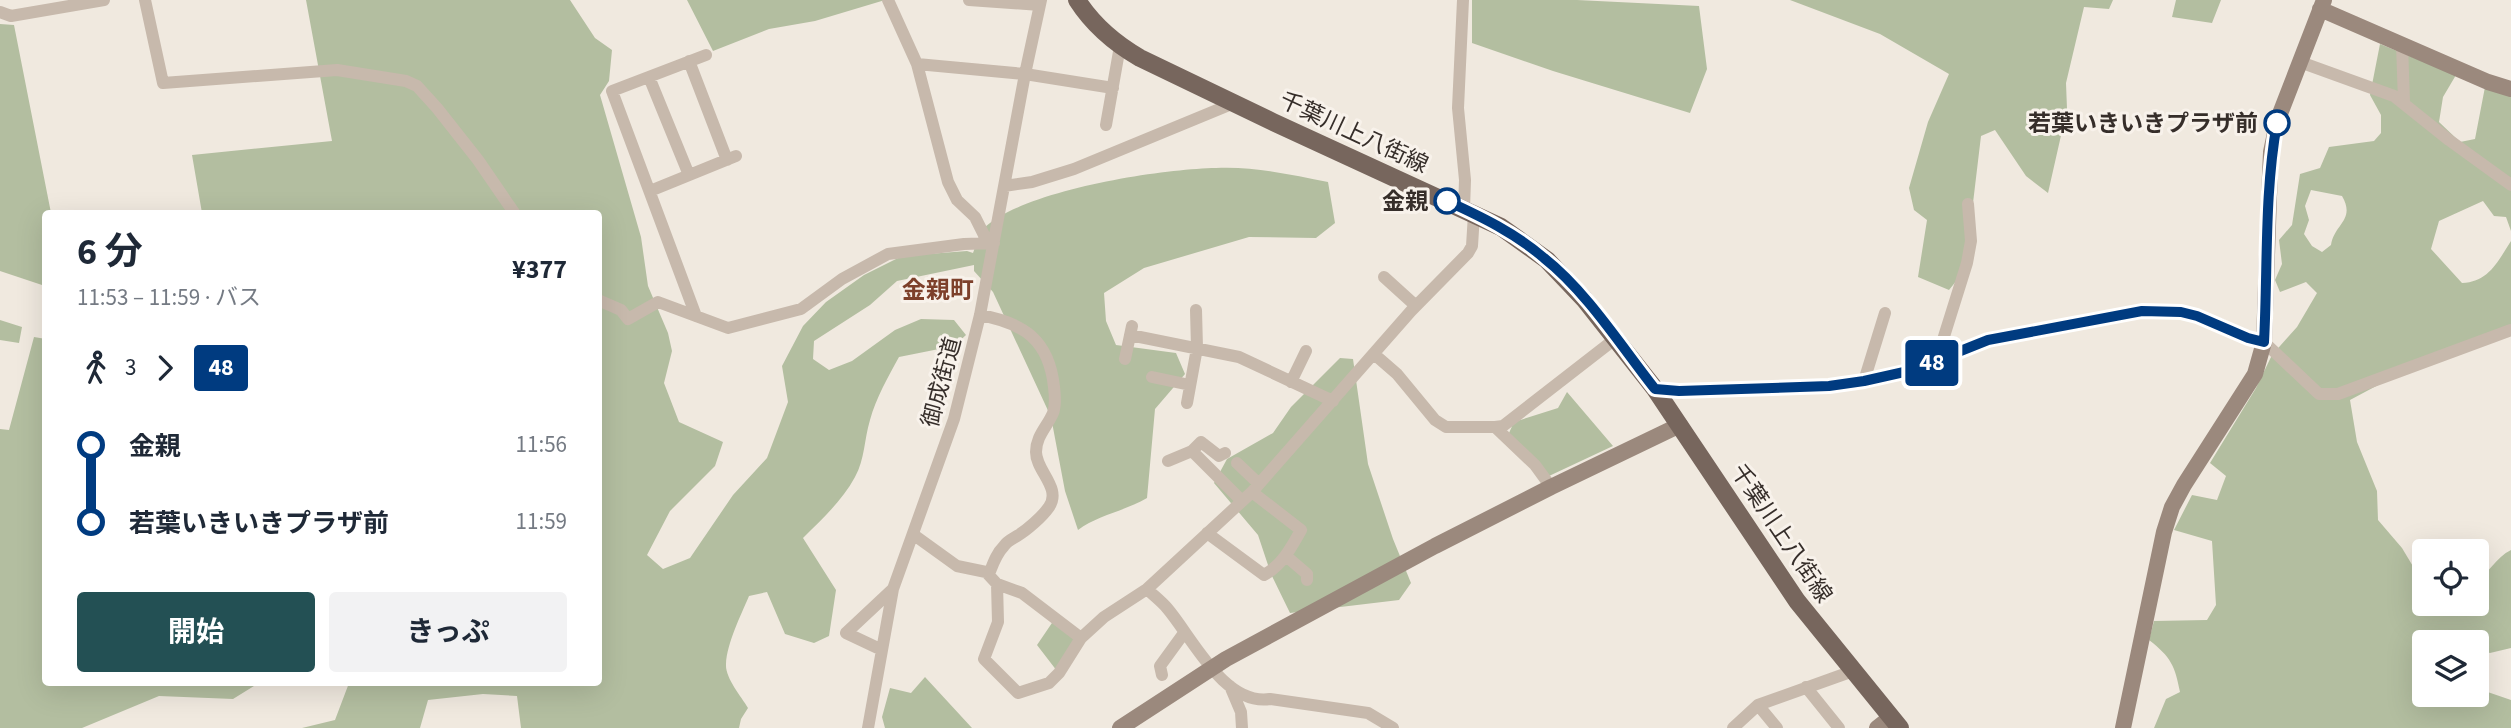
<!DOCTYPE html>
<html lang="ja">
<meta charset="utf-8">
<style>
:root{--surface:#fff;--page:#f2f2f3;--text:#1f2937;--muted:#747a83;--accent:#235054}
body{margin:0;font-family:"Source Sans 3","Noto Sans JP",sans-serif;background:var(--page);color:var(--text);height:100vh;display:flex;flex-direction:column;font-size:26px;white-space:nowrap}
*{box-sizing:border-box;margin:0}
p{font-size:23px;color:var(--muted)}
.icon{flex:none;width:38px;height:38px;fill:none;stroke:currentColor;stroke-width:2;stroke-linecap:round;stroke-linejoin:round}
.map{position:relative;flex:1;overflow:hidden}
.drawer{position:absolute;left:42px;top:210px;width:560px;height:476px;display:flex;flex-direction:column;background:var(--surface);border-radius:7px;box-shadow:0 7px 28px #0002}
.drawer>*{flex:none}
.badge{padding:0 14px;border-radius:5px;font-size:24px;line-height:46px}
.tools{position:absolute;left:2412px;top:539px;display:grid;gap:14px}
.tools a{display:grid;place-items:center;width:77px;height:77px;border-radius:7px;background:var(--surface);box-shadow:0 7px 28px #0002;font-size:35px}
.map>.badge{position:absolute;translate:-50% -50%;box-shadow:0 0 0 4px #fff}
.legs{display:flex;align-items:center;gap:10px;height:77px;padding:0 35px;font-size:23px}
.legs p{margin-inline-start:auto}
.head{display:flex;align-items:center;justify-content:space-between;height:119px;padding:0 35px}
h1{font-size:38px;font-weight:700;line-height:52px}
.primary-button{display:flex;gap:14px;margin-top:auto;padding:14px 35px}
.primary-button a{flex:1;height:80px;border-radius:7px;background:var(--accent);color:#fff;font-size:28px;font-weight:700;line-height:80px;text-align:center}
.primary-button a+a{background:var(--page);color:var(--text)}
ul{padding:0 35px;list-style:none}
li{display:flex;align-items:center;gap:24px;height:77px;font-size:26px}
li i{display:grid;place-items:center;width:10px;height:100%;margin:0 9px;background:currentColor}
li i::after{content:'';width:18px;height:18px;margin:-9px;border:5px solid;border-radius:50%;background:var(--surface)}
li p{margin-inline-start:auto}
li:first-child i{background:linear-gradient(#0000 50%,currentColor 0)}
li:last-child i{background:linear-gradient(currentColor 50%,#0000 0)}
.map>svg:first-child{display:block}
</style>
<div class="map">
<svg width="2511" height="728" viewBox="0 0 2511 728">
<rect width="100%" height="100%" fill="#f0e9df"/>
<path fill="#b3bea0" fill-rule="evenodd" d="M 306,0 L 570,0 L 595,38 L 612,50 L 609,81 L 600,95 L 641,237 L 648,286 L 668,333 L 672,351 L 664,383 L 679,422 L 723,442 L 715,466 L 670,511 L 647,555 L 663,569 L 690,558 L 733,495 L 767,458 L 788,402 L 782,366 L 803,326 L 826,302 L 864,275 L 902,256 L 967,251 L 973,253 C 976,245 979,234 984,228 C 1024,190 1160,169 1216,168 C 1253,166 1292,175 1328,182 L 1335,223 L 1316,238 L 1249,237 L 1144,268 L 1104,293 L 1106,321 L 1116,345 L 1176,353 L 1185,374 L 1155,409 L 1147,498 C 1125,511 1098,515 1078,530 L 1065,491 L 1051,417 L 993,292 L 974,271 L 974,265 L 897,281 L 870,305 L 814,341 L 813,359 L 829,370 L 852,361 L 895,330 L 921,319 L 954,320 L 966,335 L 954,346 L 899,357 C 888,377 876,398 870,420 C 864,440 865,459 855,477 C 842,501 822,519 803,538 L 836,590 L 829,636 L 814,643 L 785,634 L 767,592 L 749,596 C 741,615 727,643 726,664 C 725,678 741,696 748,708 L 741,719 L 739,728 L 521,728 L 517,696 L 483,694 L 428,700 L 420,728 L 302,728 L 335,720 L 349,683 L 598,682 L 598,214 L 202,213 L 192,155 L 332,141 Z
M 687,0 L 885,0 L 815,21 L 769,29 L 713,51 Z
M 1472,0 L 1577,0 L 1699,6 L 1707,69 L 1690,113 L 1553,71 L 1472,43 Z
M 1790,0 L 2113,0 L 2109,9 L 2084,7 L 2066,83 L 2067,109 L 2048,193 L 2026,176 L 1995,130 L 1981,136 L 1965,270 L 1949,290 L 1918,277 L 1927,220 L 1914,210 L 1909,188 L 1928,122 L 1949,74 L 1880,34 Z
M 2176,0 L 2221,0 L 2212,23 L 2172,17 Z
M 0,24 L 14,25 L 51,213 L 46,214 L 45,286 L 0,271 Z
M 2380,44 L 2456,75 L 2443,97 L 2439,122 L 2460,142 L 2475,139 L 2485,87 L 2511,94 L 2511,231 L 2506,217 L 2494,216 L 2483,201 L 2439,221 L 2431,249 L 2462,283 C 2489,282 2498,261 2511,241 L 2511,333 L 2438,353 L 2350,400 L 2357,442 L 2377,491 L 2378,520 L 2402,548 L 2417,573 L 2424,579 L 2424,604 L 2476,604 L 2476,580 C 2490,573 2496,557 2511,550 L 2511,648 L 2490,653 L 2476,649 L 2476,642 L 2451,642 L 2431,637 L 2429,642 L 2424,642 L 2424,695 L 2476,695 L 2476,688 L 2511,700 L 2511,728 L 2154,728 L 2166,699 L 2180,692 C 2175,666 2171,657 2149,640 L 2154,621 L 2207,620 L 2216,605 L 2212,541 L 2174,530 L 2192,495 L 2217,500 L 2226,476 L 2210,463 L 2256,388 L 2272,355 L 2297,327 L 2317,293 L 2306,282 L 2280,292 L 2275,280 L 2282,264 L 2279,240 L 2292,225 L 2300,174 L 2320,168 L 2329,147 L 2374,141 L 2381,133 L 2381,115 L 2370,95 ZM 2311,190 L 2342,196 C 2356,220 2334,224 2331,245 L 2322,252 L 2312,246 L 2304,234 L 2309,220 L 2305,206 Z
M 0,320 L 22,327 L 19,343 L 0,340 Z
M 34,337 L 46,339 L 46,682 L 259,683 L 233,699 L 159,696 L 82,728 L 0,728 L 0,429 L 9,430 Z
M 1340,358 L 1353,359 L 1368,464 L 1393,539 L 1411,583 L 1399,600 L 1290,613 L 1271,574 L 1258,535 L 1214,483 L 1227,459 L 1273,433 L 1291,407 Z
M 1567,392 L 1613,446 L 1549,476 L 1509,433 L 1514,422 L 1558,408 Z
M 1054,620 L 1079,640 L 1057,671 L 1037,645 Z
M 925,677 L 972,728 L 885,728 L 882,717 L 890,688 L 911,693 Z"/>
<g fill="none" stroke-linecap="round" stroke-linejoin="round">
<path stroke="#c7b9ac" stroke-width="12" d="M 145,0 L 163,83 L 337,70 L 406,81 L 417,86 L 437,108 L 478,160 L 515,214
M 888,0 L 917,64 L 948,182 L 957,200 L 975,217 L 984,235 L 994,243
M 969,0 L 1040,5
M 1463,0 L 1458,108 L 1465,180 L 1464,209
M 0,12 L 11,16 L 104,0
M 2402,44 L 2404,102
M 689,61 L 727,160
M 2300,62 L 2394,96 L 2449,140 L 2511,185
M 917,64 L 1025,74 L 1113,88
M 649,77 L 689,175
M 1106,125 L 1120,46
M 1004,186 L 1032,182 L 1074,169 L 1234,103
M 650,191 L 736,156
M 1384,277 L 1416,306
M 598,300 L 621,310 L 628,319 L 658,302 L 728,328 L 801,309 L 842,279 L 888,254 L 964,244 L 994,243
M 980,315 C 1024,323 1049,340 1054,387 C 1055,395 1056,405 1053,413 C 1047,427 1036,436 1036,452 C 1036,471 1062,488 1049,507 C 1042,517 1027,530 1017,536 C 1012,539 1007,541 1004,546 C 996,554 993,564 989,574
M 696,316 L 612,91 L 706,55
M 1130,335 L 1239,357 L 1333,401
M 1374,354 L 1397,374 L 1435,420 L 1446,427 L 1495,427 L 1535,465 L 1551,487
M 1125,359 L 1132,326
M 1936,362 L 1967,263 L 1971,241 L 1968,204
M 1152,377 L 1190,385
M 1864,381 L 1885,313
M 1291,382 L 1306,351
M 1655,389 L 1679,391 L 1829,386 L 1864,381 L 1913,370 L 1988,340 L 2142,311 L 2181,312 L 2222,325 L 2248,338 L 2264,342 L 2319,394 L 2338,394 L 2511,330
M 1187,403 L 1197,348 L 1196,310
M 1495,427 L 1503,426 L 1615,339
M 1192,451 L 1242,501
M 1168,461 L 1192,451 L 1201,442 L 1219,456 L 1225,453
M 1237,463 L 1259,484
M 1207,533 L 1264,575 C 1282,565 1291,548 1301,530 L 1252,492
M 914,535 L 957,566 L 986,572 L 997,584 L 1022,593 L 1081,638
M 1286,556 L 1307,574 L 1307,580
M 997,584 L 998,622 L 984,659 L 1018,693 L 1049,683 L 1059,673 L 1081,638 L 1104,617 L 1147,589 L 1252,492 L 1411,311 L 1468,253 L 1472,246 L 1474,214
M 1147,589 C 1153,595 1161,601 1167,608 C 1192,637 1224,706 1270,699 L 1368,713 L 1393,728
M 882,650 L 846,633 L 893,589
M 1162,675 L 1160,666 L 1184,633
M 1230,686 L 1241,712 L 1242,728
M 1806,687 L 1839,728
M 1758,705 L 1777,728
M 868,728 L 893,589 L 954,419 L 980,315 L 1025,74 L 1041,0
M 1733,728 L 1758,705 L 1853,671"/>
<path stroke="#9b897d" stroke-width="16" d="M 2320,9 L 2488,82 L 2511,89
M 1120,728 L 1226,659 L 1435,546 L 1551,487 L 1680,425
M 1877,728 L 1891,717
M 2123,728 L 2164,532 L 2172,507 L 2184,485 L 2255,374 L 2264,342 L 2269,197 L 2271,152 L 2278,119 L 2324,0"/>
<path stroke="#77665d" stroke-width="18" d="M 1077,0 C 1093,25 1114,43 1140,58 L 1273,122 L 1501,227 L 1547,260 L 1584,299 L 1655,389 L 1797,601 L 1900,728"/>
</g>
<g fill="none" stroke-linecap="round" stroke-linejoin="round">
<defs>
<path id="line-1" d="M 1447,201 C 1482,217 1515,233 1544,258 C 1587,292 1621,346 1655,389 L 1679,391 L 1829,386 L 1864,381 L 1913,370 L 1988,340 L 2142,311 L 2181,312 L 2197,316 L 2248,338 L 2264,342 C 2268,269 2264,195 2277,123"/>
</defs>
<use href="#line-1" stroke="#fff" stroke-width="16"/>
<use href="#line-1" stroke="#003b80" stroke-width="10"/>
</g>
<g fill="#fff" stroke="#003b80" stroke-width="3.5">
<circle cx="2277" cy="123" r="12"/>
<circle cx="1447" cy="201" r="12"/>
</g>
<g text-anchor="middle" stroke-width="6" stroke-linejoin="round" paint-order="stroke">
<g font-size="23" font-weight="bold" fill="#362e2a" stroke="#f8f2eb" text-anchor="end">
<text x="2258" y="131">若葉いきいきプラザ前</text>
<text x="1428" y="209">金親</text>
</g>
<g font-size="23" fill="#362e2a" stroke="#f8f2eb">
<text transform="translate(1354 132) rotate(25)" y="8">千葉川上八街線</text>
<text transform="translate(941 382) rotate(-75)" y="8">御成街道</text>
<text transform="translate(1782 533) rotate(56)" y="8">千葉川上八街線</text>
</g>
<g font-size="24" font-weight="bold" fill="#7d402b" stroke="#f8f2eb">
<text x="938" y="298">金親町</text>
</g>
</g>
</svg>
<div class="tools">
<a><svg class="icon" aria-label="locate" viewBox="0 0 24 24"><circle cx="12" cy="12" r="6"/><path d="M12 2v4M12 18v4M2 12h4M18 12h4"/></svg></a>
<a><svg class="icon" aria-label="layers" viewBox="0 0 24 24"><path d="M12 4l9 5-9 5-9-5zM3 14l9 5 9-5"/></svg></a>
</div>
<b class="badge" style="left:1932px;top:363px;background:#003b80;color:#fff">48</b>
<section class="drawer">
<div class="head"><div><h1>6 分</h1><p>11:53 – 11:59 · バス</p></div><b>¥377</b></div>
<div class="legs"><svg class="icon" aria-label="walk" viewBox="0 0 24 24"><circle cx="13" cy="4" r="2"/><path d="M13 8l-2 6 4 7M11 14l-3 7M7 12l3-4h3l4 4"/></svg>3<svg class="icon" aria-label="forward" viewBox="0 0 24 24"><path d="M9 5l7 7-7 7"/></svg><b class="badge" style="background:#003b80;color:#fff">48</b></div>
<ul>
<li><i style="color:#003b80"></i><b>金親</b><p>11:56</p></li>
<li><i style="color:#003b80"></i><b>若葉いきいきプラザ前</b><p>11:59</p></li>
</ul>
<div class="primary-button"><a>開始</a><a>きっぷ</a></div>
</section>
</div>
